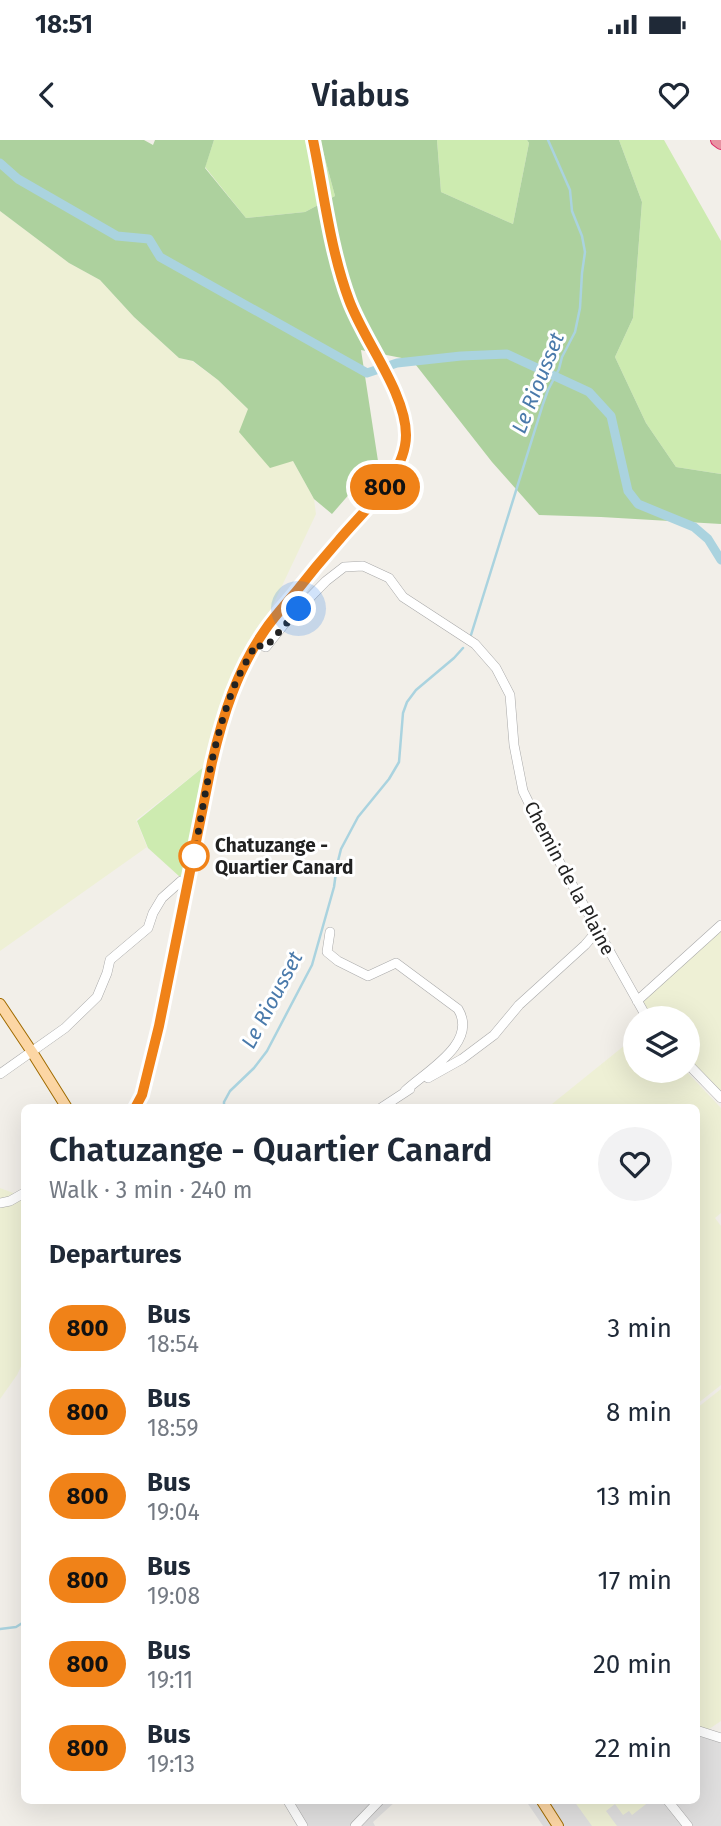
<!DOCTYPE html>
<meta charset="utf-8">
<style>
:root{--surface:#fff;--page:#f2f2f3;--text:#1f2937;--muted:#747a83}
body{margin:0;font-family:"Fira Sans",sans-serif;background:var(--page);color:var(--text);height:100vh;display:flex;flex-direction:column;font-size:26px;white-space:nowrap}
*{box-sizing:border-box;margin:0}
p{font-size:23px;color:var(--muted)}
.icon{flex:none;width:38px;height:38px;fill:none;stroke:currentColor;stroke-width:2;stroke-linecap:round;stroke-linejoin:round}
.map{position:relative;flex:1;overflow:hidden}
.panel{position:absolute;left:21px;top:964px;width:679px;height:700px;display:flex;flex-direction:column;background:var(--surface);border-radius:10px;box-shadow:0 7px 28px #0002}
.panel>*{flex:none}
.badge{padding:0 14px;border-radius:23px;font-size:24px;line-height:46px}
.buttons{position:absolute;left:623px;top:866px;display:grid;gap:14px}
.buttons a{display:grid;place-items:center;width:77px;height:77px;border-radius:50%;background:var(--surface);box-shadow:0 7px 28px #0002;font-size:35px}
.you{position:absolute;width:35px;height:35px;margin:-18px;border:5px solid #fff;border-radius:50%;background:#1a73e8;box-shadow:0 0 0 10px #1a73e833}
.map>.badge{position:absolute;translate:-50% -50%;box-shadow:0 0 0 4px #fff}
h2{padding:0 28px;font-size:26px;line-height:63px}
.round{display:grid;place-items:center;flex:none;width:74px;height:74px;border-radius:37px;background:var(--page)}
.summary{display:flex;align-items:center;justify-content:space-between;height:119px;padding:0 28px}
h1{font-size:33px;font-weight:600;line-height:52px}
ul{padding:0;list-style:none}
li{display:flex;align-items:center;gap:21px;height:84px;padding:0 28px}
li div{flex:1}
li b{display:block;font-size:26px}
li em{font-style:normal}
li .badge{min-width:77px;font-weight:700;text-align:center}
.status{display:flex;justify-content:space-between;align-items:center;height:49px;padding:0 35px;background:var(--surface);direction:ltr}
.status svg{height:19px;fill:currentColor}
header{display:flex;justify-content:space-between;align-items:center;height:91px;padding:0 28px;background:var(--surface);font-size:32px;font-weight:600}
.map>svg:first-child{display:block}
</style>
<div class="status"><b>18:51</b><svg viewBox="0 0 49 12"><path d="M0 12V9h3v3zM5 12V6h3v6zM10 12V3h3v9zM15 12V0h3v12zM26 1h20v11H26zM47 4h2v5h-2z"/></svg></div>
<header><svg class="icon" aria-label="back" viewBox="0 0 24 24"><path d="M15 5l-7 7 7 7"/></svg>Viabus<svg class="icon" aria-label="heart" viewBox="0 0 24 24"><path d="M12 20l-8-8c-3-5 5-10 8-4 3-6 11-1 8 4z"/></svg></header>
<div class="map">
<svg width="721" height="1686" viewBox="0 0 721 1686">
<rect width="100%" height="100%" fill="#f2efe9"/>
<path fill="#e0dfdf" d="M 697,1588 L 721,1596 L 721,1686 L 543,1686 L 526,1661 L 696,1661 Z
M 283,1661 L 396,1661 L 373,1682 L 375,1686 L 297,1686 Z"/>
<path fill="#eef0d5" d="M 0,71 L 69,123 L 100,140 L 134,177 L 179,218 L 192,221 L 218,240 L 248,269 L 293,321 L 314,359 L 316,374 L 271,469 L 230,538 L 206,625 L 136,680 L 147,707 L 0,811 Z
M 721,791 L 721,954 L 688,920 L 688,878 L 650,878 L 639,863 Z
M 635,897 L 635,931 L 686,931 L 721,968 L 721,1073 L 715,1078 L 721,1086 L 721,1245 L 697,1264 L 696,968 L 547,968 Z
M 0,1048 L 24,1057 L 24,1220 L 17,1235 L 0,1259 Z
M 721,1249 L 721,1581 L 706,1591 L 697,1587 L 697,1268 Z
M 574,1661 L 650,1661 L 632,1675 L 629,1671 L 623,1675 L 615,1664 L 606,1671 L 617,1686 L 592,1686 Z"/>
<path fill="#cdebb0" d="M 214,0 L 320,0 L 335,56 L 305,72 L 246,78 L 205,27 Z
M 437,0 L 527,0 L 529,3 L 513,84 L 441,52 Z
M 619,0 L 664,0 L 721,101 L 721,334 L 676,327 L 646,283 L 615,217 L 633,178 L 642,62 Z
M 206,625 L 185,731 L 180,737 L 148,708 L 137,681 Z"/>
<path fill="#add19e" d="M 0,0 L 144,0 L 153,5 L 155,0 L 214,0 L 205,28 L 246,78 L 305,72 L 335,56 L 320,0 L 437,0 L 441,52 L 513,84 L 529,3 L 527,0 L 619,0 L 642,62 L 633,178 L 615,217 L 646,283 L 676,327 L 721,334 L 721,384 L 601,377 L 539,375 L 492,322 L 412,220 L 361,210 L 378,321 L 332,374 L 314,359 L 293,321 L 270,328 L 239,292 L 248,269 L 218,240 L 193,221 L 179,218 L 134,177 L 100,140 L 69,123 L 0,71 Z"/>
<g fill="none" stroke-linecap="round" stroke-linejoin="round">
<path stroke="#aad3df" stroke-width="2.5" d="M 471,495 L 543,264 L 548,250 L 559,229 L 562,217 L 575,192 L 580,168 L 582,133 L 585,112 L 582,96 L 572,71 L 570,50 L 548,0
M 224,968 L 224,962 L 230,951 L 254,928 L 267,911 L 312,825 L 334,747 L 337,725 L 341,709 L 358,677 L 389,639 L 399,622 L 403,573 L 407,562 L 416,550 L 454,518 L 463,508
M 0,1489 L 16,1487 L 24,1482"/>
<path stroke="#aad3df" stroke-width="9" d="M 0,23 L 18,39 L 117,96 L 149,99 L 160,117 L 367,233 L 397,223 L 461,216 L 507,214 L 589,252 L 611,276 L 628,351 L 638,364 L 694,387 L 708,399 L 721,420"/>
<defs>
<path id="minor" d="M 256,504 L 266,507 L 285,483 L 326,441 L 344,427 L 363,426 L 389,438 L 403,457 L 475,504 L 496,528 L 510,555 L 514,605 L 523,651 L 546,698 L 647,878
M 330,792 L 327,812 L 338,821 L 368,836 L 396,823 L 458,869 C 479,903 425,932 405,951
M 637,861 L 721,785
M 688,924 L 721,958
M 0,934 L 65,888 L 97,857 L 107,833 L 110,820 L 148,788 L 153,773 L 162,758 L 181,741 L 189,741
M 428,938 L 462,919 L 494,895 L 519,865 L 585,805 L 597,791
M 135,968 L 142,955 L 159,886 L 213,622 C 223,575 238,530 265,490 C 274,477 285,465 295,453 C 309,435 324,417 339,400 C 363,371 406,336 406,295 C 406,270 393,248 381,227 C 370,205 357,183 349,160 C 330,109 324,53 313,0
M 381,968 L 410,949
M 0,1063 L 10,1061 L 24,1053
M 696,1590 L 721,1598
M 288,1661 L 303,1686
M 668,1661 L 688,1686
M 355,1686 L 379,1661"/>
<path id="major" d="M 0,864 L 32,912 L 67,968
M 542,1661 L 558,1686"/>
<path id="highway" d="M 717,0 L 721,3"/>
</defs>
<use href="#minor" stroke="#a9a9a9" stroke-width="10"/>
<use href="#major" stroke="#a06b00" stroke-width="12"/>
<use href="#highway" stroke="#dc2a67" stroke-width="14"/>
<use href="#minor" stroke="#fff" stroke-width="9"/>
<use href="#major" stroke="#fcd6a4" stroke-width="10"/>
<use href="#highway" stroke="#e892a2" stroke-width="12"/>
</g>
<g fill="none" stroke-linecap="round" stroke-linejoin="round">
<defs>
<path id="line" d="M 135,968 L 142,955 L 159,886 L 212,622 C 223,575 237,530 265,490 C 274,477 285,465 295,453 C 309,435 324,417 339,400 C 363,371 406,335 406,295 C 406,253 364,201 349,160 C 330,109 324,53 313,0"/>
</defs>
<use href="#line" stroke="#fff" stroke-width="16"/>
<use href="#line" stroke="#f08218" stroke-width="10"/>
<path stroke="#222" stroke-width="7" stroke-dasharray="0 12.6" d="M 194,716 C 204,662 212,604 232,552 C 238,535 248,519 256,504 L 260,506 L 266,507 L 299,469"/>
</g>
<circle fill="#fff" stroke="#f08218" stroke-width="3.5" cx="194" cy="716" r="14"/>
<g text-anchor="middle" stroke-width="6" stroke-linejoin="round" paint-order="stroke">
<g font-size="19" font-weight="bold" fill="#222" stroke="#fff" text-anchor="start">
<text x="215" y="712">Chatuzange -<tspan x="215" dy="22">Quartier Canard</tspan></text>
</g>
<g font-size="19" fill="#222" stroke="#fff">
<text transform="translate(570 738) rotate(62)" y="7">Chemin de la Plaine</text>
</g>
<g font-size="21" font-style="italic" fill="#4a7aab" stroke="#fff">
<text transform="translate(538 243) rotate(-68)" y="7">Le Riousset</text>
<text transform="translate(272 860) rotate(-62)" y="7">Le Riousset</text>
</g>
</g>
</svg>
<div class="buttons">
<a><svg class="icon" aria-label="layers" viewBox="0 0 24 24"><path d="M12 4l9 5-9 5-9-5zM3 14l9 5 9-5"/></svg></a>
</div>
<div class="you" style="left:299px;top:469px"></div>
<b class="badge" style="left:385px;top:347px;background:#f08218;color:#111">800</b>
<section class="panel">
<div class="summary"><div><h1>Chatuzange - Quartier Canard</h1><p>Walk · 3 min · 240 m</p></div><a class="round"><svg class="icon" aria-label="heart" viewBox="0 0 24 24"><path d="M12 20l-8-8c-3-5 5-10 8-4 3-6 11-1 8 4z"/></svg></a></div>
<h2>Departures</h2>
<ul>
<li><span class="badge" style="background:#f08218;color:#111">800</span><div><b>Bus</b><p>18:54</p></div><em>3 min</em></li>
<li><span class="badge" style="background:#f08218;color:#111">800</span><div><b>Bus</b><p>18:59</p></div><em>8 min</em></li>
<li><span class="badge" style="background:#f08218;color:#111">800</span><div><b>Bus</b><p>19:04</p></div><em>13 min</em></li>
<li><span class="badge" style="background:#f08218;color:#111">800</span><div><b>Bus</b><p>19:08</p></div><em>17 min</em></li>
<li><span class="badge" style="background:#f08218;color:#111">800</span><div><b>Bus</b><p>19:11</p></div><em>20 min</em></li>
<li><span class="badge" style="background:#f08218;color:#111">800</span><div><b>Bus</b><p>19:13</p></div><em>22 min</em></li>
</ul>
</section>
</div>
